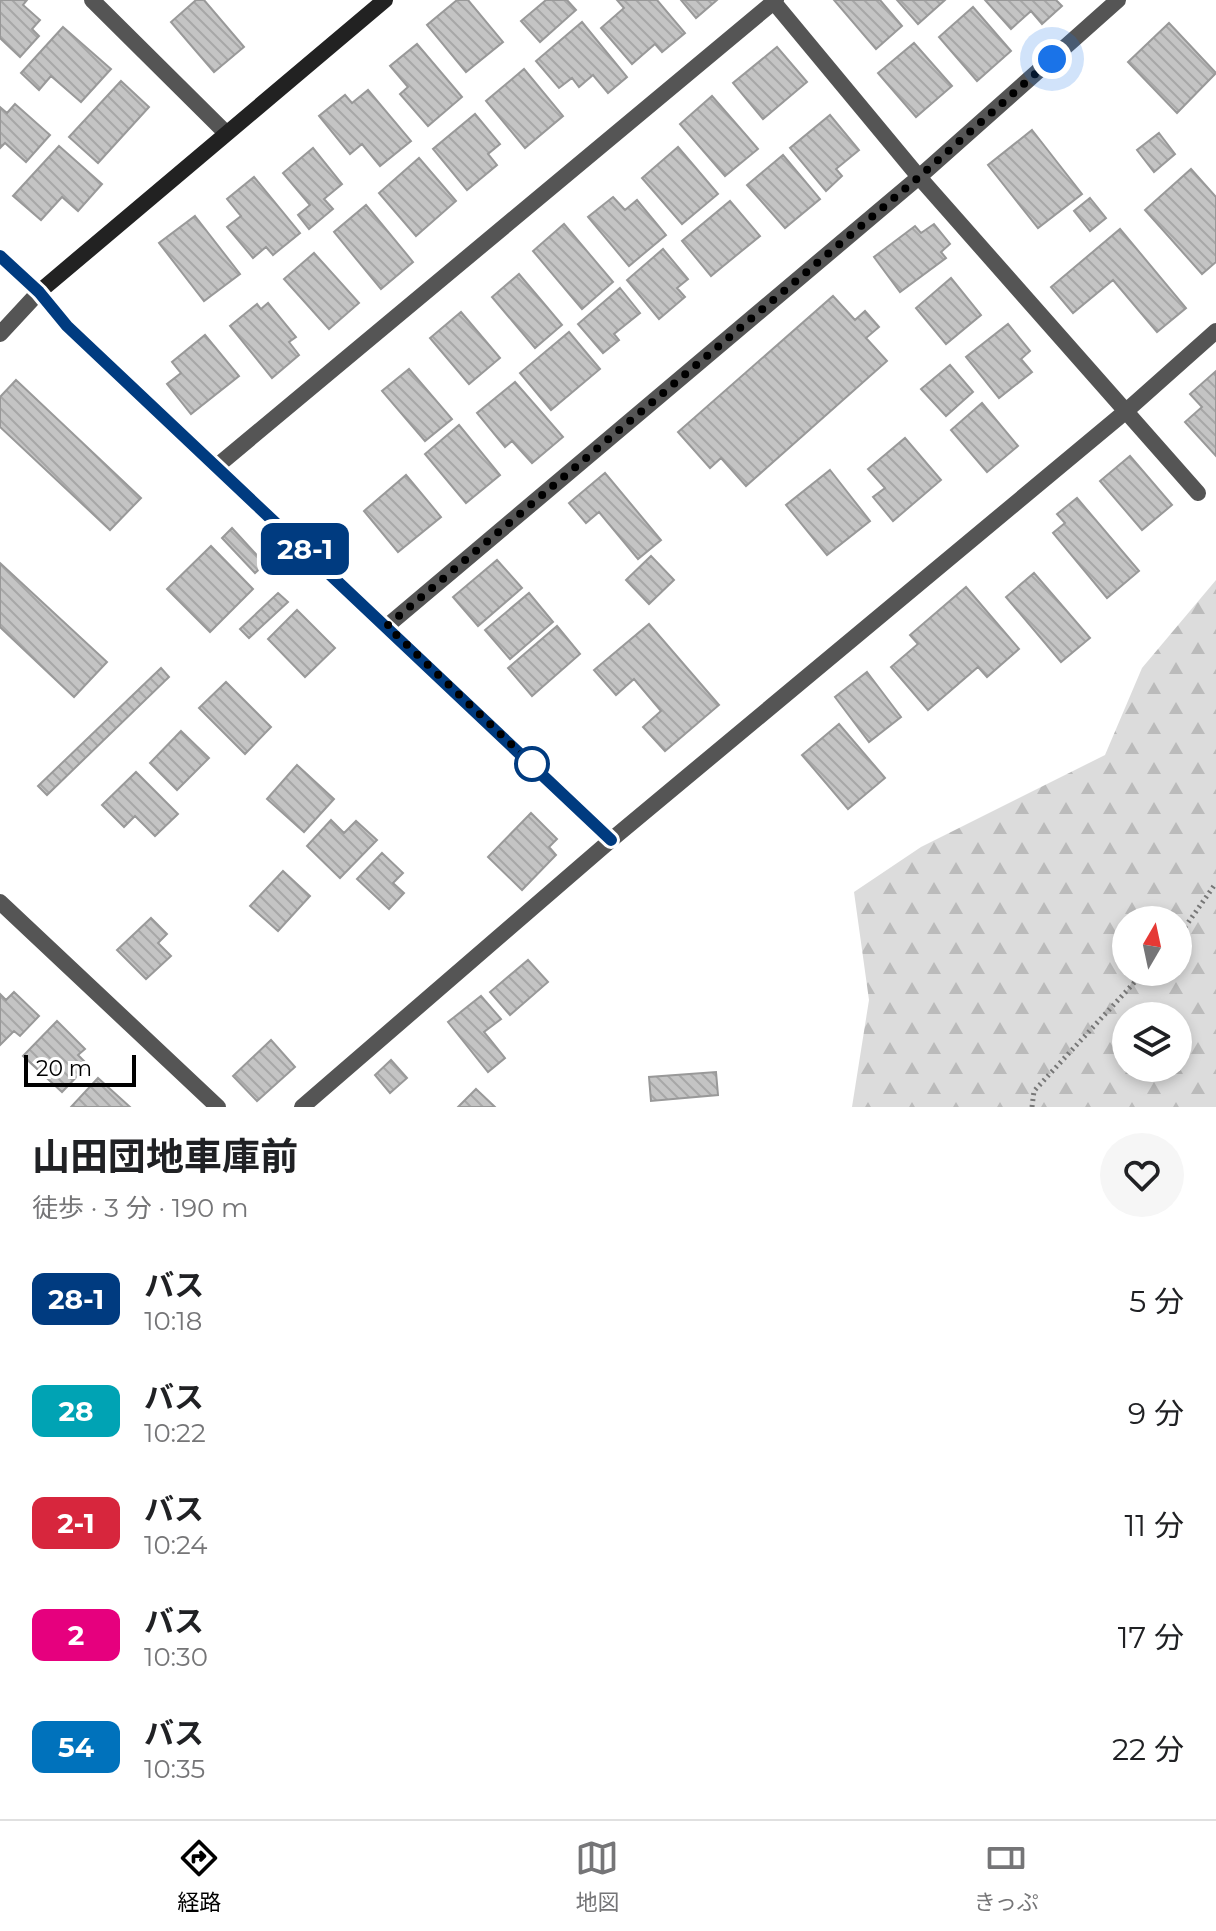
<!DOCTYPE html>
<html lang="ja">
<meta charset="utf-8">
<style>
:root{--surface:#fff;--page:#f6f6f6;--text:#202124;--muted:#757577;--line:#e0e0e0;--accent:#000}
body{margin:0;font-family:Montserrat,"Noto Sans JP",sans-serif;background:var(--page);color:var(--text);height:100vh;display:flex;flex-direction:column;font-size:30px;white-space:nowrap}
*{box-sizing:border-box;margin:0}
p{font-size:26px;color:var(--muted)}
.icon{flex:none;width:44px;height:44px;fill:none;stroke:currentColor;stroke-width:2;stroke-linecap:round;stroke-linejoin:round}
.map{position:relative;height:1107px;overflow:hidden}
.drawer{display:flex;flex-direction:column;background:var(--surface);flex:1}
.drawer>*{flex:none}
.badge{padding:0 16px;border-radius:12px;font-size:28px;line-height:52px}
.needle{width:52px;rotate:9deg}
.tools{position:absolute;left:1112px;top:906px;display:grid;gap:16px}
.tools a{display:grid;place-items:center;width:80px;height:80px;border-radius:50%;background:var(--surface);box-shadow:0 4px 12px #0003;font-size:40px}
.scale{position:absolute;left:24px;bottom:20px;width:112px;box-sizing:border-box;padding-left:8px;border:4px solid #000;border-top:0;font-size:22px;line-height:28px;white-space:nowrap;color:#000;-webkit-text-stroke:6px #fff;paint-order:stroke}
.you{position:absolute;width:40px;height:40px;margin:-20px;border:6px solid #fff;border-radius:50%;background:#1a73e8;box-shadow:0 0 0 12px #1a73e833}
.map>.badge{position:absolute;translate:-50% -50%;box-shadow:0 0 0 4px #fff}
.round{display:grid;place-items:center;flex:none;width:84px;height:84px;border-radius:42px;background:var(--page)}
.overview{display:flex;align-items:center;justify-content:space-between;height:136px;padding:0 32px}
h1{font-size:38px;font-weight:700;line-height:60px}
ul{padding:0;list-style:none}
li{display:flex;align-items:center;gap:24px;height:112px;padding:0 32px}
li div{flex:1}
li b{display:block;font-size:30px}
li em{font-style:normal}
li .badge{min-width:88px;font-weight:700;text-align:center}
.menu{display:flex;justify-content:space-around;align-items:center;height:112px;border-top:2px solid var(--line);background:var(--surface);font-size:22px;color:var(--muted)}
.menu a{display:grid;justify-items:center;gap:4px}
.menu .current{color:var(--accent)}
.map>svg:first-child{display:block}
</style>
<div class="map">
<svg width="1216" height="1107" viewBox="0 0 1216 1107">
<defs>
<pattern id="forest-firs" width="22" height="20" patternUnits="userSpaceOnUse" patternTransform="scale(2)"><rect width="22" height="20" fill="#dcdcdc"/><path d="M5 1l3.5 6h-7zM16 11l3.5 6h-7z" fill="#bbb"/></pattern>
<pattern id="building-back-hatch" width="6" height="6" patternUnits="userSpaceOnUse" patternTransform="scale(2)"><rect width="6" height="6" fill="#c4c4c4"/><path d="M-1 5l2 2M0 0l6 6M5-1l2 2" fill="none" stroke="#a7a7a7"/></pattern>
</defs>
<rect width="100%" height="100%" fill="#fff"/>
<path fill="url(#forest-firs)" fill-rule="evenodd" d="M 1216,580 L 1216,1107 L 852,1107 L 869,1000 L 854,892 L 921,847 L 1105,755 L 1142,668 ZM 1126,920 L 1178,920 L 1178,972 L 1126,972 ZM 1126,1016 L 1178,1016 L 1178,1068 L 1126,1068 Z"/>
<path fill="url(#building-back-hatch)" stroke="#999" stroke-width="2" d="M 0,0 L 27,0 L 23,5 L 40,20 L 32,29 L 39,36 L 20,57 L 0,38 Z
M 196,0 L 204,0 L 244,47 L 214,72 L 171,22 Z
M 457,0 L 468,0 L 503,42 L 466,72 L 427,25 Z
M 546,0 L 567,0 L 576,10 L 540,42 L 521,21 Z
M 617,0 L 657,0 L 685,33 L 662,52 L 655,44 L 632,64 L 601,28 L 624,8 Z
M 681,0 L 717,0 L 696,18 Z
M 834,0 L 880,0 L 902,26 L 876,49 Z
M 897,0 L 945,0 L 918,24 Z
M 985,0 L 1056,0 L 1062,6 L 1042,24 L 1031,11 L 1011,29 Z
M 973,7 L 1011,51 L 977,81 L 939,37 Z
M 582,22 L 627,77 L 608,93 L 593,75 L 579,87 L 572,78 L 559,88 L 536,61 Z
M 1169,23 L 1216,73 L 1177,113 L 1128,62 Z
M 63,27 L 111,69 L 81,102 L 51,76 L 39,90 L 21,73 Z
M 914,43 L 952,86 L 916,117 L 878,73 Z
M 417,44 L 462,97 L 428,126 L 400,94 L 408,87 L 390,66 Z
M 777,47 L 807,82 L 763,119 L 733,83 Z
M 524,69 L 563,116 L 525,148 L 486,101 Z
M 121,81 L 149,107 L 98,163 L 69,137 Z
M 368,90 L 411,141 L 380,166 L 362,144 L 350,154 L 319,116 L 345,95 L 352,103 Z
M 712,96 L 758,149 L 725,176 L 680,124 Z
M 15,104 L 50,135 L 26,162 L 5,143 L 0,148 L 0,107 L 7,113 Z
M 475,114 L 500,144 L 488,154 L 497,165 L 467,190 L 433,149 Z
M 830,115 L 859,150 L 836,169 L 842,176 L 826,191 L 790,148 Z
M 1032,130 L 1082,194 L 1038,228 L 988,165 Z
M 1159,133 L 1175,154 L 1154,172 L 1137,150 Z
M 59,146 L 102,184 L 78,211 L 62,197 L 41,220 L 13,196 Z
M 678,147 L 718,194 L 682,224 L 642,178 Z
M 313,148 L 342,184 L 324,199 L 333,209 L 309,229 L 298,215 L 310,205 L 283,173 Z
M 783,155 L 820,199 L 785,228 L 747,185 Z
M 419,158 L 456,201 L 416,236 L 379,193 Z
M 1191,169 L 1216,197 L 1216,262 L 1202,274 L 1145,210 Z
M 254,177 L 300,233 L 273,255 L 266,247 L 253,258 L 227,227 L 241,216 L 227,199 Z
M 613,197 L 625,210 L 637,200 L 666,235 L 629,266 L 588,217 Z
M 1090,198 L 1106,218 L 1090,231 L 1074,211 Z
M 730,201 L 760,236 L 711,276 L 682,241 Z
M 366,205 L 413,262 L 381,289 L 334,232 Z
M 195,216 L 240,274 L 204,301 L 159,243 Z
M 564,224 L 613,282 L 582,309 L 533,251 Z
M 934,224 L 950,244 L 941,252 L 946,258 L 900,292 L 874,257 L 915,226 L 921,233 Z
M 1120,229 L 1186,308 L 1157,332 L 1113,280 L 1073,313 L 1051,287 Z
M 663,249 L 688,279 L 677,288 L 685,297 L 659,319 L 627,280 Z
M 314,253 L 359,303 L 329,329 L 284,279 Z
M 519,274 L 562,325 L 535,348 L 492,297 Z
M 951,278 L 981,315 L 946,344 L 916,308 Z
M 620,288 L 640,313 L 614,334 L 619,340 L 603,353 L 578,324 Z
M 833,296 L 855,320 L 865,311 L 879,327 L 866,338 L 887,361 L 746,486 L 721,458 L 710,468 L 678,432 Z
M 268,303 L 296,337 L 289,342 L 299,355 L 272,378 L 230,326 L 257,304 L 261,309 Z
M 461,312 L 500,358 L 469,384 L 430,338 Z
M 1008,324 L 1030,351 L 1021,359 L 1032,372 L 999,398 L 966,357 Z
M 569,332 L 600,369 L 551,410 L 520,373 Z
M 205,335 L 239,376 L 191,414 L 167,384 L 181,373 L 172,362 Z
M 950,365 L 973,392 L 946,416 L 921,389 Z
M 409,369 L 452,419 L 425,441 L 382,391 Z
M 1216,371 L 1216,456 L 1185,422 L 1202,407 L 1190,394 Z
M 16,380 L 141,498 L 110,530 L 0,427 L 0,397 Z
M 515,382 L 563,437 L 532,463 L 512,441 L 505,447 L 477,413 Z
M 982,403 L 1018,446 L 987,472 L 951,430 Z
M 459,425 L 500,475 L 466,503 L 425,454 Z
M 905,438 L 941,480 L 893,521 L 873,497 L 885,488 L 868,469 Z
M 1130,456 L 1172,505 L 1142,530 L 1100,481 Z
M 830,470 L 870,521 L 827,555 L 786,505 Z
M 605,473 L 661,540 L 638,559 L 599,512 L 586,523 L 569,503 Z
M 406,475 L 441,517 L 398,552 L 364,511 Z
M 1077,498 L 1139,571 L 1107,598 L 1053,533 L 1065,523 L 1057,514 Z
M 232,528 L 265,564 L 255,573 L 222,538 Z
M 211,546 L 253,589 L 210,632 L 167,589 Z
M 651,556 L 674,580 L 649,604 L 626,580 Z
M 497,560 L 522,588 L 478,626 L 453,597 Z
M 0,563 L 107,662 L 74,697 L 0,627 Z
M 1034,573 L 1090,638 L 1061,662 L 1006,597 Z
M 966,587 L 1019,649 L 987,677 L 978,667 L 928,710 L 891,667 L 918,644 L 910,635 Z
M 278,593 L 288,602 L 249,638 L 240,629 Z
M 529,593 L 553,622 L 510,659 L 485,630 Z
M 297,610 L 335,648 L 305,677 L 268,639 Z
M 649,624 L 719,705 L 665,751 L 643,727 L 661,711 L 634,679 L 616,695 L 594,670 Z
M 557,626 L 580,654 L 532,696 L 508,668 Z
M 161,668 L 169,677 L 47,795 L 38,786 Z
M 867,672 L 901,717 L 869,742 L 835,697 Z
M 226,682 L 271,727 L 245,754 L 199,708 Z
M 839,724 L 885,778 L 848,809 L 802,755 Z
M 181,731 L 209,758 L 177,790 L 150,763 Z
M 297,765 L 334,799 L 304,832 L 267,799 Z
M 136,772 L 178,814 L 155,836 L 135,816 L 124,827 L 102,805 Z
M 531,813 L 557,839 L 549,847 L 556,855 L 522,890 L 488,857 Z
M 331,820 L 344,833 L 356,821 L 377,840 L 340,878 L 307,846 Z
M 382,853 L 403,873 L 393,883 L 404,893 L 389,909 L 357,879 Z
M 283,871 L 310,896 L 278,931 L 250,906 Z
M 151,918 L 167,934 L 158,943 L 171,956 L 146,979 L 117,950 Z
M 528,960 L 548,982 L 510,1015 L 490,992 Z
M 14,992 L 39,1016 L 20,1036 L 14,1031 L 0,1045 L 0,994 L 6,1000 Z
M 481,996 L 501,1019 L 484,1032 L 505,1058 L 488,1072 L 448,1022 Z
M 57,1021 L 85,1049 L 78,1055 L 88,1065 L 62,1092 L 23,1056 Z
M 271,1040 L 295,1067 L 257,1101 L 233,1076 Z
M 391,1060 L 407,1078 L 390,1093 L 375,1075 Z
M 716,1072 L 718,1095 L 651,1101 L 649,1077 Z
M 98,1078 L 130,1107 L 71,1107 Z
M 476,1089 L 495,1107 L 458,1107 Z"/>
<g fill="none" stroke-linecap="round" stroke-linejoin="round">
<path stroke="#777" stroke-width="5" stroke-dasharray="2 4" stroke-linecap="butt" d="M 1178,937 L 1216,883
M 1032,1107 L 1034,1091 L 1144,972"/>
<path stroke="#555" stroke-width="16" d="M 92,0 L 226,133
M 772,0 L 919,177 L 1198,493
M 0,334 L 39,292 L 67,326 L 611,840
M 217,466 L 776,0
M 387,626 L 919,177 L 1118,0
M 0,902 L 218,1107
M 302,1107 L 611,840 L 1125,412 L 1216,331"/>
<path stroke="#222" stroke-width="16" d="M 0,256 L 39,292 L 385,0"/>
</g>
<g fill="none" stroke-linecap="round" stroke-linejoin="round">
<defs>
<path id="line" d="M 0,256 L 39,292 L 67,326 L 611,840"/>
</defs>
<use href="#line" stroke="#fff" stroke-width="18"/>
<use href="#line" stroke="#003b80" stroke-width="12"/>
<path stroke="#000" stroke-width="8" stroke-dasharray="0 14.4" d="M 532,764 L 387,626 L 919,177 L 1052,59"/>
</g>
<circle fill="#fff" stroke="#003b80" stroke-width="4" cx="532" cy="764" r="16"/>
</svg>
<div class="tools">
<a><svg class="needle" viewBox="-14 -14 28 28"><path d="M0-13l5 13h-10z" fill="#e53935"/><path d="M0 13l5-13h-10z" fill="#757577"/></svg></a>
<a><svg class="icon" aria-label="layers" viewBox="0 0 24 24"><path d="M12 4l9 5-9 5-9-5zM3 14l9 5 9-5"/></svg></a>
</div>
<div class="scale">20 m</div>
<div class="you" style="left:1052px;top:59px"></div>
<b class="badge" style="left:305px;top:549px;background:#003b80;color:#fff">28-1</b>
</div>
<section class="drawer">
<div class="overview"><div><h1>山田団地車庫前</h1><p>徒歩 · 3 分 · 190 m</p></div><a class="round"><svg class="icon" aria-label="heart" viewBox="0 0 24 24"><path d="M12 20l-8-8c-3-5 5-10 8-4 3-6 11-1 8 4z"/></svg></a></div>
<ul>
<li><span class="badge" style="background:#003b80;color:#fff">28-1</span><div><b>バス</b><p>10:18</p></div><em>5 分</em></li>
<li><span class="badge" style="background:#00a3b4;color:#fff">28</span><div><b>バス</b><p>10:22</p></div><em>9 分</em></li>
<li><span class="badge" style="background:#d7263d;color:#fff">2-1</span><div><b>バス</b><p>10:24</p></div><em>11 分</em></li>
<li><span class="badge" style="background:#e6007e;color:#fff">2</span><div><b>バス</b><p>10:30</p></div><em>17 分</em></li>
<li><span class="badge" style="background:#0072bc;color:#fff">54</span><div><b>バス</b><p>10:35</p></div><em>22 分</em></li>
</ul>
</section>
<nav class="menu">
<a class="current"><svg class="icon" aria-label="directions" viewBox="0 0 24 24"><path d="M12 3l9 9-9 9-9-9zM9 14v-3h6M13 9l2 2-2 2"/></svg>経路</a>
<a><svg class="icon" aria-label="map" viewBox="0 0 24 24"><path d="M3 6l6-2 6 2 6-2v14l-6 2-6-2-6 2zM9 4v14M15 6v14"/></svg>地図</a>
<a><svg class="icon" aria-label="tickets" viewBox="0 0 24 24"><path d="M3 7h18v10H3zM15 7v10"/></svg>きっぷ</a>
</nav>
